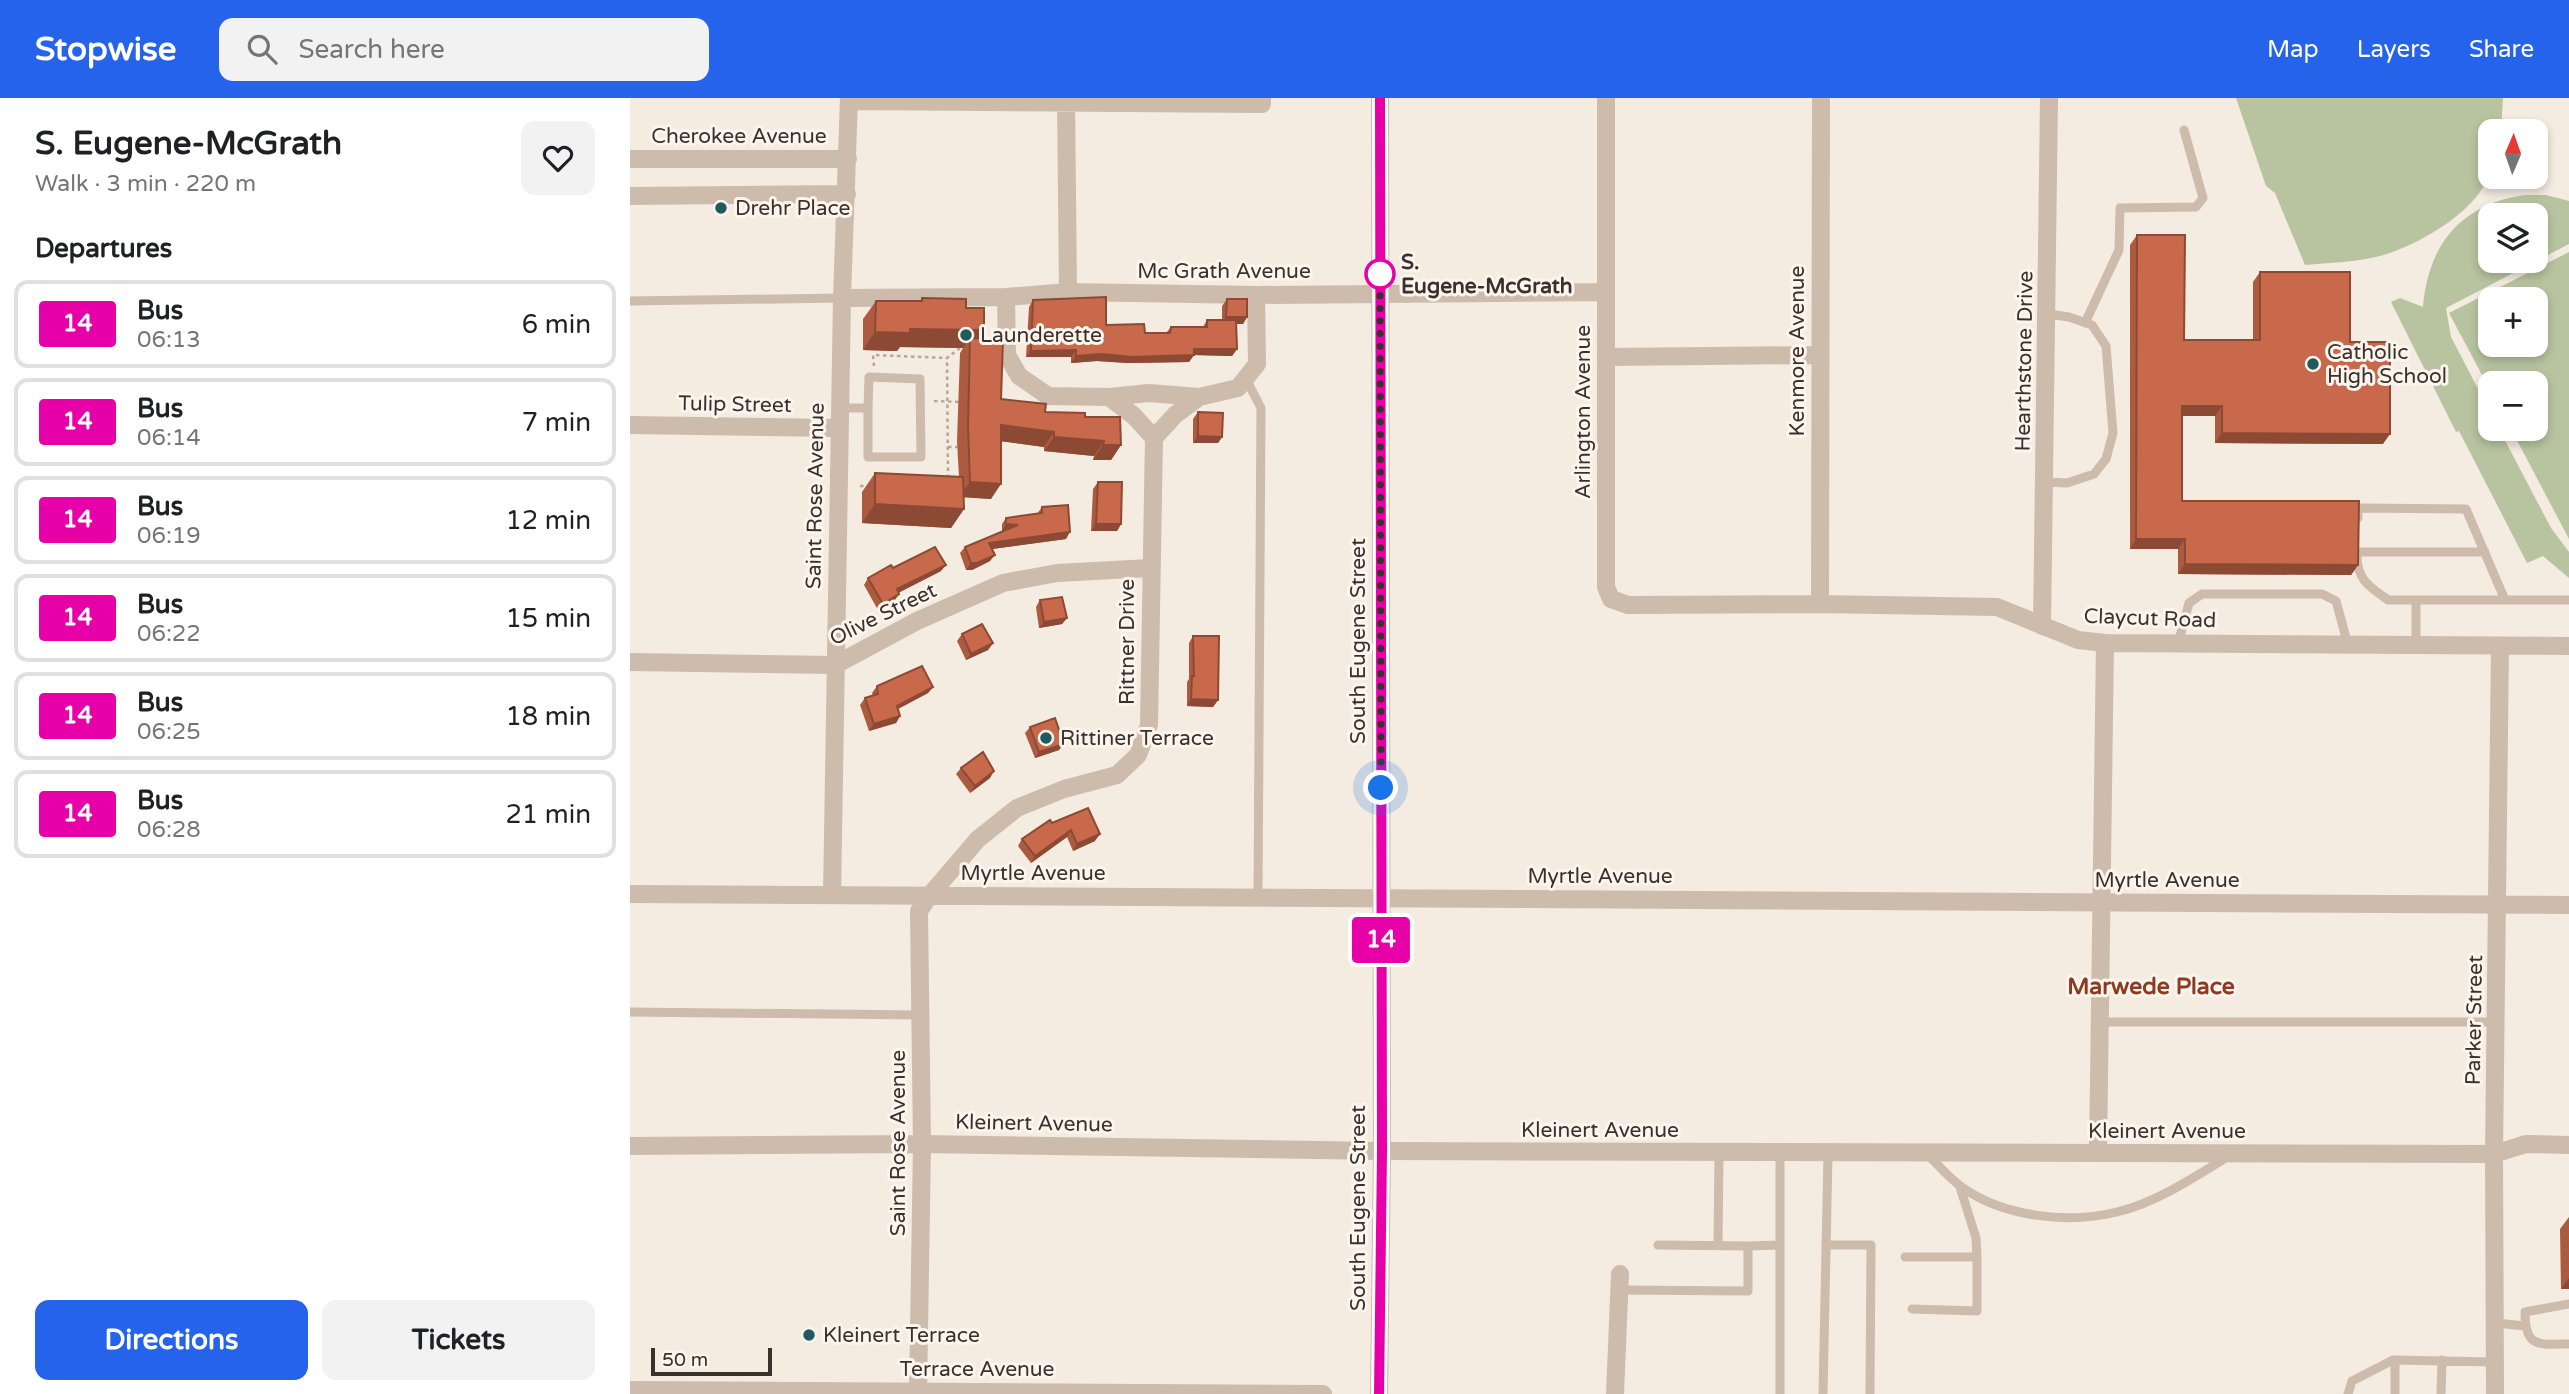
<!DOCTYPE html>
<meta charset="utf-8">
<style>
:root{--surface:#fff;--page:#f2f2f2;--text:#202124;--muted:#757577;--line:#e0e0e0;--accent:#2563eb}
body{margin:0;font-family:"Varela Round",sans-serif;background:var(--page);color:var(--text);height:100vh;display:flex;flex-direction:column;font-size:26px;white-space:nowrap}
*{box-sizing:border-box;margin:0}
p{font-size:23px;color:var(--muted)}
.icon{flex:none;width:38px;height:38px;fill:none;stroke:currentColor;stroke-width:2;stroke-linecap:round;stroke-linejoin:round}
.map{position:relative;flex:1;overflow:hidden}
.panel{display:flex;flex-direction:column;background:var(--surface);width:630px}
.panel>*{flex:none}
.badge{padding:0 14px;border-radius:5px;font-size:24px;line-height:46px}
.needle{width:46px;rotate:2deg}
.controls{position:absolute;left:1848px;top:21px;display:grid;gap:14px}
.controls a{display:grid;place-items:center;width:70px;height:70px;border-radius:14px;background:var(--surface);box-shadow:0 4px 10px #0003;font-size:35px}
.scale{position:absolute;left:21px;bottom:18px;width:121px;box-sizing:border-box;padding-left:7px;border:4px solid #3b302b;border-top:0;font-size:19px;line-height:24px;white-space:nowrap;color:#3b302b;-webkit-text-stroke:5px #fbf5ee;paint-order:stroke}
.you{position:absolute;width:35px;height:35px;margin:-18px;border:5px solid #fff;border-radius:50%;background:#1a73e8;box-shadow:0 0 0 10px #1a73e833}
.map>.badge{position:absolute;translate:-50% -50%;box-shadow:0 0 0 4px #fff}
h2{padding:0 35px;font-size:26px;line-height:63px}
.round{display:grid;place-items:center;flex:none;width:74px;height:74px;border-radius:14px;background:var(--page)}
.head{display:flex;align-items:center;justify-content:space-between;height:119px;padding:0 35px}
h1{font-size:33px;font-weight:700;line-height:52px}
.primary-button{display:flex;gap:14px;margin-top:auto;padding:14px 35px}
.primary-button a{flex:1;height:80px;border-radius:14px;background:var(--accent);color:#fff;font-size:28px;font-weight:700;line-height:80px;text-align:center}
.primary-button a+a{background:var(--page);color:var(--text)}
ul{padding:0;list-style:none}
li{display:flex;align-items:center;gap:21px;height:88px;margin:0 14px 10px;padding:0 21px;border:4px solid var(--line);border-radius:14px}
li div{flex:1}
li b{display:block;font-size:26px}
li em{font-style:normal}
li .badge{min-width:77px;font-weight:700;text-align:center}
header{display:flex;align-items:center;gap:42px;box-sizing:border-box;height:98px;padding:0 35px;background:var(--accent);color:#fff}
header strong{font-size:33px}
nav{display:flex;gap:38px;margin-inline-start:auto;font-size:24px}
.search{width:490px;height:63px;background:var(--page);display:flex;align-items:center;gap:18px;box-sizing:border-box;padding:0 24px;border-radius:14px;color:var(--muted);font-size:26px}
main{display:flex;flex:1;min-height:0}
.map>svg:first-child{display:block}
</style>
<header>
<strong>Stopwise</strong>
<div class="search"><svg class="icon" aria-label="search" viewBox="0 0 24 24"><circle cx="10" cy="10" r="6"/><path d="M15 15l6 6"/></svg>Search here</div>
<nav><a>Map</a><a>Layers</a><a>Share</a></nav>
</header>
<main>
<section class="panel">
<div class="head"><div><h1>S. Eugene-McGrath</h1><p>Walk · 3 min · 220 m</p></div><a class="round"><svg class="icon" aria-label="heart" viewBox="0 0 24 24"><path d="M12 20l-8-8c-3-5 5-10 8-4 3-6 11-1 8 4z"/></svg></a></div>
<h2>Departures</h2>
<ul>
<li><span class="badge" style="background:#e700a8;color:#fff">14</span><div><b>Bus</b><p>06:13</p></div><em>6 min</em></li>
<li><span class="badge" style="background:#e700a8;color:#fff">14</span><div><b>Bus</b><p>06:14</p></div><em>7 min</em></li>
<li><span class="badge" style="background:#e700a8;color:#fff">14</span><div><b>Bus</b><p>06:19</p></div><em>12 min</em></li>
<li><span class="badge" style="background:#e700a8;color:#fff">14</span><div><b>Bus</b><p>06:22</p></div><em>15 min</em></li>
<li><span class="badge" style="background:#e700a8;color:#fff">14</span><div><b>Bus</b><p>06:25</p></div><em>18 min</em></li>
<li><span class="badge" style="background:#e700a8;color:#fff">14</span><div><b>Bus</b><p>06:28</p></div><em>21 min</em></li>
</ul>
<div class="primary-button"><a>Directions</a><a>Tickets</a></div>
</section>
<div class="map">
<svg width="1939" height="1296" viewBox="0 0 1939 1296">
<rect width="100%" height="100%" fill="#f4ebe1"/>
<path fill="#b8c4a0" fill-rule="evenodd" d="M 1606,0 L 1873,0 L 1871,33 L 1860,33 C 1860,45 1862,59 1860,71 C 1854,111 1785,149 1750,158 C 1726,164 1700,165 1675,167 L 1645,95 L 1636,88 Z
M 1896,97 L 1916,97 L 1939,103 L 1939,146 L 1816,210 L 1821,239 L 1860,314 L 1860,331 L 1869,331 L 1921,430 L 1939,454 L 1939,480 L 1913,458 L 1897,465 L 1829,333 L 1826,334 L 1761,204 L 1770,200 L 1793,209 C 1798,146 1832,105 1896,97 ZM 1906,117 L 1906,163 L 1860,163 L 1860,117 Z
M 1939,154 L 1939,441 L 1881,331 L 1906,331 L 1906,285 L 1860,285 L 1860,292 L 1819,215 ZM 1860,201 L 1906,201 L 1906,247 L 1860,247 Z"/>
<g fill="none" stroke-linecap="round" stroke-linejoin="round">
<path stroke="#b9a596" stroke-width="2.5" stroke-dasharray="3.5 3.5" stroke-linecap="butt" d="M 244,268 L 243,257 L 317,260
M 304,303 L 332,304
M 318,349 L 331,349
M 318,380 L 317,260 L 330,250
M 230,388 L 239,388"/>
<path stroke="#cdbbac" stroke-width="9" d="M 0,203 L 212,200
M 1455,225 L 1489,152 L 1490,110 L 1566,109 L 1573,100 L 1554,32
M 616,281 L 631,310 L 628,799
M 210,310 L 238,310 L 239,279 L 290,281 L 291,359 L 238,359 L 238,310
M 1415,384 L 1437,385 L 1464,376 L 1476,361 L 1483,335 L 1476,248 L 1462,227 L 1439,219 L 1418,216
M 1728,420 L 1728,413 L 1731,410 L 1836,411 L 1875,502
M 1727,454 L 1855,454
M 1727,458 C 1727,482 1740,489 1758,502 L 1939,502
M 1548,546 L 1559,505 L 1572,496 L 1692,496 L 1706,503 L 1718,547
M 1786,547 L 1786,502
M 0,914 L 291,917
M 1470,924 L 1867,924
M 1150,1056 L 1150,1296
M 1298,1057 C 1309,1068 1320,1081 1333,1090 C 1375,1119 1438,1126 1487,1114 C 1525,1105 1565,1079 1597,1059
M 1088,1147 L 1089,1055
M 1196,1147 L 1241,1147 L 1240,1296
M 1118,1148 L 1150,1147
M 1275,1159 L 1347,1159 L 1346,1140 L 1330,1089
M 989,1192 L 1118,1193 L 1118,1148 L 1028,1147
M 1939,1206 L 1895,1214 C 1895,1251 1909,1246 1939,1246
M 1282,1211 L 1347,1213 L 1347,1159
M 1866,1225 L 1895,1228
M 1193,1296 L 1198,1056
M 1718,1296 L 1722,1283 L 1763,1262 L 1865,1264
M 1765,1296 L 1765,1262
M 1811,1296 L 1812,1262"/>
<path stroke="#cdbbac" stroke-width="18" d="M 436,0 L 438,194
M 976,0 L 976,489 L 981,501 L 998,507 L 1190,506 L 1367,509 L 1448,542 L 1475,545 L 1939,548
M 219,3 L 632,6 L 632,0
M 0,61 L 218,61
M 0,98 L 217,96
M 212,200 L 376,199 L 438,194 L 626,197 L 976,194
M 976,259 L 1190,257
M 479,299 L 519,295 L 569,299
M 0,327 L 210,330
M 524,340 L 545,317 L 569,299 L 608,290 L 627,266 L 626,197
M 1190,506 L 1191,0
M 1412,528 L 1419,0
M 0,564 L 205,567 L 287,523 L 373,485 L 427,475 L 520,470
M 0,796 L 1939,807
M 202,797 L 212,200 L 219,0
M 0,1048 L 292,1046 L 752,1053 L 1864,1056 L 1896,1046 L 1939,1047
M 1468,1055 L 1475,545
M 0,1292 L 693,1296
M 288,1296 L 292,1046 L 289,813 L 300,797 L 348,741 L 387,710 L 434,691 L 487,677 L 508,657 L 519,627 L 524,340 L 504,318 L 479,299 L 418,298 L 389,278 L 377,257 L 376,199
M 985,1296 L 990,1176
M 1865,1296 L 1864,1056 L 1870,548"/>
<path stroke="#cdbbac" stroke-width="18" d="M 749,1296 L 752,1053 L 750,0"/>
</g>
<path fill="#ac5a40" d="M 1507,137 L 1554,242 L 1623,242 L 1623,184 L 1630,174 L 1720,244 L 1753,346 L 1585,345 L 1585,318 L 1552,318 L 1552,403 L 1728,467 L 1721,477 L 1548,476 L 1548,451 L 1500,451 L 1500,147 Z
M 292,200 L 336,210 L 371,301 L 415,314 L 455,319 L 491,347 L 481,362 L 463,362 L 464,358 L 414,353 L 414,349 L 371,343 L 361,401 L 334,399 L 334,411 L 321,430 L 232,425 L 232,394 L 245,375 L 329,379 L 327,343 L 330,255 L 333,250 L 270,249 L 267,253 L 233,252 L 233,221 L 246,203 L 291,203 Z
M 597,201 L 617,219 L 613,226 L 606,226 L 607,251 L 602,258 L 564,257 L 559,264 L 498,265 L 467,263 L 441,265 L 441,259 L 396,259 L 399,209 L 403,202 L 476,227 L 515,235 L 536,235 L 541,229 L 573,229 L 577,222 L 592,222 L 592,208 Z
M 568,314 L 592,339 L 588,345 L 563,345 L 563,321 Z
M 468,384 L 491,426 L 487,433 L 461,433 L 463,391 Z
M 412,409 L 436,441 L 362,451 L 360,463 L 342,472 L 336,472 L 330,455 L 335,449 L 373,433 L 372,433 L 372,426 L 376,420 L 407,416 Z
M 263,470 L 311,473 L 268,495 L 269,496 L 264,503 L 248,512 L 234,487 L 238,480 Z
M 410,502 L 437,520 L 432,526 L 409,530 L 406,509 Z
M 332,536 L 363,545 L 358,552 L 336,562 L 327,543 Z
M 563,538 L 588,602 L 583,609 L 557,608 L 557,584 L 559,581 L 559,545 Z
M 247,588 L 303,589 L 298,595 L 268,611 L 270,618 L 266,625 L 239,633 L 230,607 L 235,600 L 243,598 L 242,595 Z
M 400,629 L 429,652 L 405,660 L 395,635 Z
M 331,670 L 360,680 L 340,695 L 326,676 Z
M 422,725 L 465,743 L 443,753 L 437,739 L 401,765 L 388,748 L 392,741 Z
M 1939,1119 L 1939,1191 L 1931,1191 L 1930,1131 Z"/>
<path fill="#8c4a34" d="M 596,219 L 617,219 L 613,226 L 591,226 Z
M 280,231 L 354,232 L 341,251 L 340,240 L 333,250 L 270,249 L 267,253 L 233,252 L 245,234 Z
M 564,251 L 607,251 L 602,258 L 564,257 L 559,264 L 498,265 L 467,263 L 441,265 L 446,258 Z
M 446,252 L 441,259 L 396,259 L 401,253 Z
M 1552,308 L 1592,308 L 1585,318 L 1545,318 Z
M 371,327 L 424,334 L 414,349 L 361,342 Z
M 1592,335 L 1760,336 L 1753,346 L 1585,345 Z
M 568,338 L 592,339 L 588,345 L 563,345 Z
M 424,339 L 474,343 L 464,358 L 414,353 Z
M 473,347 L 491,347 L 481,362 L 463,362 Z
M 340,384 L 371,386 L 361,401 L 329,399 Z
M 245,406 L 334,411 L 321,430 L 232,425 Z
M 376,426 L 388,427 L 383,434 L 372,433 Z
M 466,426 L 491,426 L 487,433 L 461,433 Z
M 440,434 L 436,441 L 355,452 L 359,445 Z
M 1506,441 L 1555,441 L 1548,451 L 1500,451 Z
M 365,457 L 360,463 L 342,472 L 336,472 L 341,465 Z
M 1555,466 L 1728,467 L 1721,477 L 1548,476 Z
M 316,467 L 311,473 L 262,498 L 267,491 Z
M 269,496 L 264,503 L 248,512 L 253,506 Z
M 437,520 L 432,526 L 409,530 L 414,524 Z
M 363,545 L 358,552 L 336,562 L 341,556 Z
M 303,589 L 298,595 L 262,614 L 267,608 Z
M 561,601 L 588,602 L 583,609 L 557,608 Z
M 270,618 L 266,625 L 239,633 L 244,626 Z
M 434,646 L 429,652 L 405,660 L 409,654 Z
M 364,673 L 360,680 L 340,695 L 345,688 Z
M 441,732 L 437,739 L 401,765 L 405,758 Z
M 470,736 L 465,743 L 443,753 L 447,746 Z
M 1939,1180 L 1939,1191 L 1931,1191 Z"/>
<path fill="#c8694b" stroke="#8c4a34" stroke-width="2" d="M 1507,137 L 1555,137 L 1554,242 L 1630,242 L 1630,174 L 1720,174 L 1720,244 L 1760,244 L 1760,336 L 1592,335 L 1592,308 L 1552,308 L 1552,403 L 1729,403 L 1728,467 L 1555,466 L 1555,441 L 1506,441 Z
M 476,199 L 476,227 L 514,226 L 515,235 L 540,235 L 541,229 L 577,229 L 577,222 L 606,222 L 607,251 L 564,251 L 564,257 L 502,259 L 472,256 L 446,258 L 446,252 L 401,253 L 403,202 Z
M 292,200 L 336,201 L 336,210 L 354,210 L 354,232 L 280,231 L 280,235 L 245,234 L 246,203 L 292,203 Z
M 597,201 L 617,201 L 617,219 L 596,219 Z
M 340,240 L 373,241 L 371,301 L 416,306 L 415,314 L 455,315 L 455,319 L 490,319 L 491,347 L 473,347 L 474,343 L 424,339 L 424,334 L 371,327 L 371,386 L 340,384 L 338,329 Z
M 568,314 L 593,315 L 592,339 L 568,338 Z
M 245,375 L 333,379 L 334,411 L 245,406 Z
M 468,384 L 492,384 L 491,426 L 466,426 Z
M 438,407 L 440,434 L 359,445 L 365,457 L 347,465 L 341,465 L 335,449 L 388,427 L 376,426 L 376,420 L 412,415 L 412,409 Z
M 305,449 L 316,467 L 267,491 L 269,496 L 253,506 L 238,480 L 261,467 L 263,470 Z
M 432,499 L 437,520 L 414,524 L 410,502 Z
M 352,526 L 363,545 L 341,556 L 332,536 Z
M 563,538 L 589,538 L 588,602 L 561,601 L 562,578 L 564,578 Z
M 292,568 L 303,589 L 267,608 L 270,618 L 244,626 L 235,600 L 248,596 L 247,588 Z
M 425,620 L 434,646 L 409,654 L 400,629 Z
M 353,654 L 364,673 L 345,688 L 331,670 Z
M 458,710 L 470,736 L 447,746 L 441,732 L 405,758 L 392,741 L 420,722 L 422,725 Z"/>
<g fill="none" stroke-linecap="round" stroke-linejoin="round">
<defs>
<path id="line" d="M 749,1296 L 752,1053 L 750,0"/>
</defs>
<use href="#line" stroke="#fff" stroke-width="16"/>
<use href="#line" stroke="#e700a8" stroke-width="10"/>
<path stroke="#3b302b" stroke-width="7" stroke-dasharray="0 12.6" d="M 750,176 L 750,168 L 751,690"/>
</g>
<g fill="#1f5a5e" stroke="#fbf5ee" stroke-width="2.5">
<circle cx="91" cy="110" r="7"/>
<circle cx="336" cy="237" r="7"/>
<circle cx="1683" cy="266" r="7"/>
<circle cx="416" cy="640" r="7"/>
<circle cx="179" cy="1237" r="7"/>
</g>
<circle fill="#fff" stroke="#e700a8" stroke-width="3.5" cx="750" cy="176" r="14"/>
<g text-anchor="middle" stroke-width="6" stroke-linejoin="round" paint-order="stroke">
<g font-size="21" fill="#3b302b" stroke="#fbf5ee">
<text x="109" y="45">Cherokee Avenue</text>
<text x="594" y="180">Mc Grath Avenue</text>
<text transform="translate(1167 253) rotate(-90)" y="7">Kenmore Avenue</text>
<text transform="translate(1394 263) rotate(-89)" y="7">Hearthstone Drive</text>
<text transform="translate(105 306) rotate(1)" y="7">Tulip Street</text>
<text transform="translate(953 314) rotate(-90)" y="7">Arlington Avenue</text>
<text transform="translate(185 398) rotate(-89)" y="7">Saint Rose Avenue</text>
<text transform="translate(253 516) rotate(-26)" y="7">Olive Street</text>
<text transform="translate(1520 520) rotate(2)" y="7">Claycut Road</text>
<text transform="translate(728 543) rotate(-90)" y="7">South Eugene Street</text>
<text transform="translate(497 544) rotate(-90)" y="7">Rittner Drive</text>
<text x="403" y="782">Myrtle Avenue</text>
<text x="970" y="785">Myrtle Avenue</text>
<text x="1537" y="789">Myrtle Avenue</text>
<text transform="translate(1844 922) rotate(-89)" y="7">Parker Street</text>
<text transform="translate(404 1025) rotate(1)" y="7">Kleinert Avenue</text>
<text x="970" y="1039">Kleinert Avenue</text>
<text x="1537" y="1040">Kleinert Avenue</text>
<text transform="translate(268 1045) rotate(-90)" y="7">Saint Rose Avenue</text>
<text transform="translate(728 1110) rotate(-90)" y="7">South Eugene Street</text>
<text x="347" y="1278">Terrace Avenue</text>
</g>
<g font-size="21" fill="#3b302b" stroke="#fbf5ee" text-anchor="start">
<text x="105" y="117">Drehr Place</text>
<text x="350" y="244">Launderette</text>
<text x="1697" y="261">Catholic<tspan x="1697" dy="24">High School</tspan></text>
<text x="430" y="647">Rittiner Terrace</text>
<text x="193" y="1244">Kleinert Terrace</text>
</g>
<g font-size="21" font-weight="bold" fill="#3b302b" stroke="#fbf5ee" text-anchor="start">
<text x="771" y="171">S.<tspan x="771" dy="24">Eugene-McGrath</tspan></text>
</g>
<g font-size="23" font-weight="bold" fill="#8c3b22" stroke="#fbf5ee">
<text x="1521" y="896">Marwede Place</text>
</g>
</g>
</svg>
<div class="controls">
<a><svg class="needle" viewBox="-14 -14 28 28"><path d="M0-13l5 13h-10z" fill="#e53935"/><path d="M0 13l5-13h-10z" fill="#757577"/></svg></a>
<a><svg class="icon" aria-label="layers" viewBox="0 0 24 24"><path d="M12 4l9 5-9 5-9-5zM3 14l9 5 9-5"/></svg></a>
<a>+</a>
<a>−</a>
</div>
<div class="scale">50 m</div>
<div class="you" style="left:751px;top:690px"></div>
<b class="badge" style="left:751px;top:842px;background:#e700a8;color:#fff">14</b>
</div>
</main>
